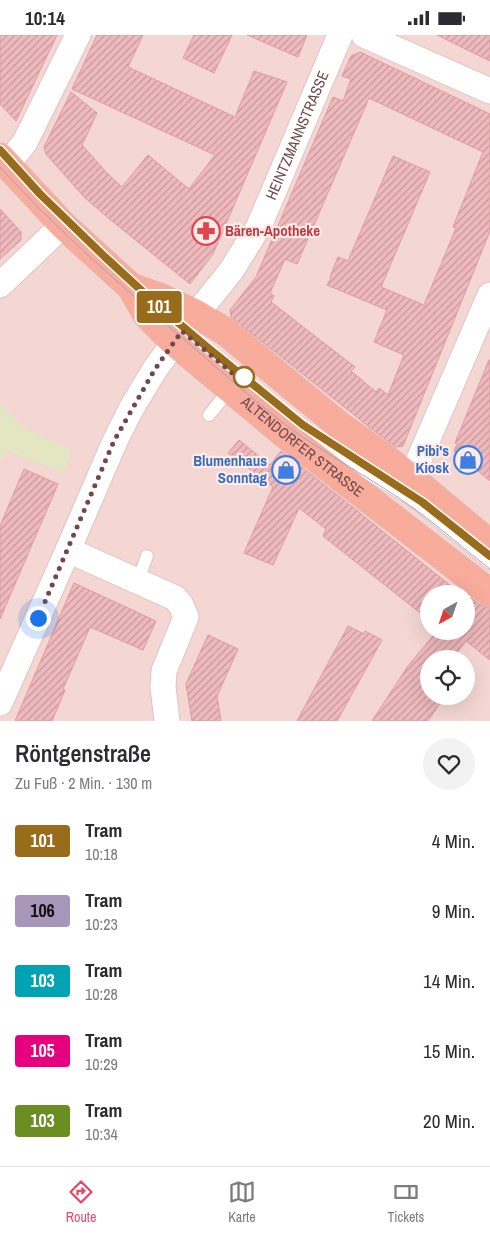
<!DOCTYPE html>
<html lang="de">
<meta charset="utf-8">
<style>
:root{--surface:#fff;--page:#f2f2f3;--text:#2b2b33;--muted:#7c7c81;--line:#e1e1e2;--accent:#e14b6d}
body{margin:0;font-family:"Archivo Narrow",sans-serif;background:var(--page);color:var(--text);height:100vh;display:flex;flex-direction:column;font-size:19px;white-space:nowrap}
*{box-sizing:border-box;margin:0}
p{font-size:16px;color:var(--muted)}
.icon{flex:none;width:28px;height:28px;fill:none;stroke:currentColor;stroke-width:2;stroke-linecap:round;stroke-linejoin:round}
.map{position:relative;height:686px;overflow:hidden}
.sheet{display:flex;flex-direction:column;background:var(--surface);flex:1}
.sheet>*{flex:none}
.badge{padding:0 10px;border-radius:4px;font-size:18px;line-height:32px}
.needle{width:32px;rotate:220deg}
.fabs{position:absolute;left:420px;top:550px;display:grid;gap:10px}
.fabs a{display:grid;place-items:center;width:55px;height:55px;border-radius:50%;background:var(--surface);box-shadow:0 5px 20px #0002;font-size:25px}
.you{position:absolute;width:25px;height:25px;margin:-12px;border:4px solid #fff;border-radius:50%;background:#1a73e8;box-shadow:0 0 0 8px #1a73e833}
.map>.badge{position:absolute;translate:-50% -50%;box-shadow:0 0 0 2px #fff}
.round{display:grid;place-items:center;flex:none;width:52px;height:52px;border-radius:26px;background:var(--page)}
.overview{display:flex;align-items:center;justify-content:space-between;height:85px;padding:0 15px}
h1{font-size:24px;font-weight:600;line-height:38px}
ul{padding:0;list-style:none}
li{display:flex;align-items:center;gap:15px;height:70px;padding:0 15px}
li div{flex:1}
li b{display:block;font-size:19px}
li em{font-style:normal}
li .badge{min-width:55px;font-weight:700;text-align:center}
.status{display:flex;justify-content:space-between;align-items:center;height:35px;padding:0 25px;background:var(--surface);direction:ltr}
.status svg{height:14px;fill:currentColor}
.dock{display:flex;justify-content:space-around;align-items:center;height:70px;border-top:1px solid var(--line);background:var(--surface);font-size:14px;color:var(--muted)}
.dock a{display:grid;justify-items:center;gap:2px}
.dock .on{color:var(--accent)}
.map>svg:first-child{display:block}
</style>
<div class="status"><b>10:14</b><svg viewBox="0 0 49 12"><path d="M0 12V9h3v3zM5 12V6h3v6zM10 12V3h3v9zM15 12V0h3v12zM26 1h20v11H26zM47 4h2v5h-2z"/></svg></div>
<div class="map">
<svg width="490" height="686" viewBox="0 0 490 686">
<defs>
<pattern id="building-hatch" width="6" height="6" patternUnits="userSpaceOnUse" patternTransform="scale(1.25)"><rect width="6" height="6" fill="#efbabd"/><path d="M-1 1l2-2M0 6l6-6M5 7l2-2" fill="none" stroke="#c6999c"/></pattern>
</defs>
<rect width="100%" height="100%" fill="#fbe5e1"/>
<path fill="#f4d7d3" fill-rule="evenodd" d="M 0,0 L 490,0 L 490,686 L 0,686 ZM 429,559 L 466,559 L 466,596 L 429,596 ZM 429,624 L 466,624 L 466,661 L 429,661 Z"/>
<path fill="#e2e7c1" d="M 0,369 L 23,393 L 72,415 L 63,437 L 6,415 L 0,428 Z"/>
<path fill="url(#building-hatch)" stroke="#e19ba0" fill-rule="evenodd" d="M 0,0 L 57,0 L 16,86 L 0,69 Z
M 97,0 L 143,0 L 128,32 L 235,82 L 254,36 L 287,47 L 213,219 L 190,249 L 112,186 L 84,162 L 46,119 L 44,112 L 71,57 L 97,78 L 82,110 L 107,138 L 122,152 L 148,120 L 189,154 L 215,120 L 72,54 Z
M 194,0 L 232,0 L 214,38 L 183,23 Z
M 247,0 L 307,0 L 298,22 Z
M 437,0 L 490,0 L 490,26 Z
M 360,17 L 490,79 L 490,196 L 403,411 L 396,412 L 373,395 L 231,282 L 230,275 L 256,242 L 333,62 L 343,66 L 351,44 L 342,41 L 351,21 ZM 369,63 L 483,117 L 453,192 L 456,193 L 424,270 L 381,252 L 430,137 L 393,121 L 348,226 L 338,222 L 330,242 L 331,243 L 327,250 L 387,275 L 374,307 L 404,320 L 388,360 L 379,353 L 376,357 L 351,336 L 355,332 L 271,267 L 274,261 L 270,258 L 285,224 L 297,229 Z
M 0,174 L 21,197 L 21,205 L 0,224 Z
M 489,325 L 490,325 L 490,446 L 454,416 L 457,409 L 455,408 Z
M 239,405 L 270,430 L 281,416 L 345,466 L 461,559 L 429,559 L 429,585 L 323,501 L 326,494 L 299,473 L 273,530 L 244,518 L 273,452 L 228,418 Z
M 24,434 L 58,449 L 0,584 L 0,491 Z
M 74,548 L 156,586 L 143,615 L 90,592 L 63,654 L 65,655 L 52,686 L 15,686 Z
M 466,559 L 480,570 L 490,573 L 490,625 L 466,606 L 452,624 L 429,624 L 429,633 L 420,644 L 429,651 L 429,661 L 445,661 L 428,686 L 372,686 L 408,631 L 437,596 L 466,596 Z
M 348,591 L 364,599 L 365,596 L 382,605 L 337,686 L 297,686 Z
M 208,600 L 238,614 L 217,661 L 221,686 L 192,686 L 186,649 Z"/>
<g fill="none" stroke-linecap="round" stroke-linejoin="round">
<defs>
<path id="lane" d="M 209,380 L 230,354
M 291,387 L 341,422 L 415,467 L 490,528
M 138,545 L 147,521"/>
<g id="street">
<path d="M 364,0 L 490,56"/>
<path d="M 7,130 L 25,107 L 78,0"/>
<path d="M 0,250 L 63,190"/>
<path d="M 411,443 L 490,260"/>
<path d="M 68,515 L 175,563 L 181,570 L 186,582 L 164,636 L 163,652 L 167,686"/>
<path id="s1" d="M 0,668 L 68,515 L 115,406 L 131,374 L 155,334 L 185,293 L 231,236 L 259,191 L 340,0"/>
</g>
<g id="primary">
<path id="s2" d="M 0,122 L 63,190 L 131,252 L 147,280 L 174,307 L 287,401 L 490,558"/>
<path d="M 131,252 L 162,263 L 196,279 L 226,297 L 339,390 L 380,419 L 411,443 L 490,509"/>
</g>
</defs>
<use href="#lane" stroke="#e1c2c1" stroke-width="14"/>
<use href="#street" stroke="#e1c2c1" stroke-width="27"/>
<use href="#primary" stroke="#d2c5c6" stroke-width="29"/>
<use href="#lane" stroke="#fff" stroke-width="12"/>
<use href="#street" stroke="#fff" stroke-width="25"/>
<use href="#primary" stroke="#f8ac9c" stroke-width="28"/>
<path stroke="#a4a1c3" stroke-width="1" d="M 0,115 L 40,159 L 105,222 L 156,269 L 216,320 L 303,391 L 422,467 L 490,521
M 0,132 C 55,193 117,247 179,300 C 214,330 247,360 283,388 C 326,420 373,444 416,475 C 442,494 465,515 490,534"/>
</g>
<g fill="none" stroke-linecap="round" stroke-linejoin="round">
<defs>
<path id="line" d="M 0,115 L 40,159 L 105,222 L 156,269 L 207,312 L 303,390 L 422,467 L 490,521"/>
</defs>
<use href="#line" stroke="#fff" stroke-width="11"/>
<use href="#line" stroke="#996c1b" stroke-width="8"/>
<path stroke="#71494d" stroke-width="5" stroke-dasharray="0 9" d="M 38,583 L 114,406 L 155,334 L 182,296 L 243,347 L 244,342"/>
</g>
<defs>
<symbol id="pharmacy-ring" viewBox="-11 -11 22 22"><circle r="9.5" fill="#feebe7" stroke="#e0444e" stroke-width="1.5"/><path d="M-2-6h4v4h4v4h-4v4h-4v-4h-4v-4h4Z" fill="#e0444e"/></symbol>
<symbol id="shop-ring" viewBox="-11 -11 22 22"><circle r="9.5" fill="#feebe7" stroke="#3f7fe0" stroke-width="1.5"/><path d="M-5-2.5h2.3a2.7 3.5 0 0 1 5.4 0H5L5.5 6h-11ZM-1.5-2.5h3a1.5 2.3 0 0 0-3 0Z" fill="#3f7fe0"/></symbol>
</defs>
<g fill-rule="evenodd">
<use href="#pharmacy-ring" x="190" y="180" width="32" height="32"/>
<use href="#shop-ring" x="452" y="409" width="32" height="32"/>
<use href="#shop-ring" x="270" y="419" width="32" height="32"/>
</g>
<circle fill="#fff" stroke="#996c1b" stroke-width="2.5" cx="244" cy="342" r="10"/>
<g text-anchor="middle" stroke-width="4.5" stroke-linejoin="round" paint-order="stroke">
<g font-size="15" fill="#71494d" stroke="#feebe7">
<text dy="5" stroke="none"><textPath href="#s1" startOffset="644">HEINTZMANNSTRASSE</textPath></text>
<text dy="5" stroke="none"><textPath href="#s2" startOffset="421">ALTENDORFER STRASSE</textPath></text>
</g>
<g font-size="15" font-weight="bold" fill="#be3a42" stroke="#feebe7" text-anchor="start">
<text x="225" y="201">Bären-Apotheke</text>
</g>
<g font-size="15" font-weight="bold" fill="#366cbe" stroke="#feebe7" text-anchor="end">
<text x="449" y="421">Pibi's<tspan x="449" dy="17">Kiosk</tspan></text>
<text x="267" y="431">Blumenhaus<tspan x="267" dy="17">Sonntag</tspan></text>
</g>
</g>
</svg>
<div class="fabs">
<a><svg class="needle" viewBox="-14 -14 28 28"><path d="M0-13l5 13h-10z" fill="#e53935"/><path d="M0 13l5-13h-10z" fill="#7c7c81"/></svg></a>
<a><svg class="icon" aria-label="locate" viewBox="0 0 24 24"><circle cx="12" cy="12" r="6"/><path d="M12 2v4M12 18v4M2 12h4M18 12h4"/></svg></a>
</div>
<div class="you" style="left:38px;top:583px"></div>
<b class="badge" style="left:159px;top:272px;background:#996c1b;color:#fff">101</b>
</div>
<section class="sheet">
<div class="overview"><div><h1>Röntgenstraße</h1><p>Zu Fuß · 2 Min. · 130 m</p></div><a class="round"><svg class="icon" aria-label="heart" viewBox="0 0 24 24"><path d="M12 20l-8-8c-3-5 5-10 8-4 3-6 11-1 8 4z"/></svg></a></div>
<ul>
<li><span class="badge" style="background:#996c1b;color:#fff">101</span><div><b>Tram</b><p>10:18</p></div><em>4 Min.</em></li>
<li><span class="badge" style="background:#a795ba;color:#111">106</span><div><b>Tram</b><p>10:23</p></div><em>9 Min.</em></li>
<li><span class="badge" style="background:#00a3b4;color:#fff">103</span><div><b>Tram</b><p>10:28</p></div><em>14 Min.</em></li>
<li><span class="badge" style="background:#e6007e;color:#fff">105</span><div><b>Tram</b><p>10:29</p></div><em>15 Min.</em></li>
<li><span class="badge" style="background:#6b8e23;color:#fff">103</span><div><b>Tram</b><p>10:34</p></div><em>20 Min.</em></li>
</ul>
</section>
<nav class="dock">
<a class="on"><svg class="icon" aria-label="directions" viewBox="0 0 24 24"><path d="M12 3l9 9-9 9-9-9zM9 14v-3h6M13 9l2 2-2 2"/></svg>Route</a>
<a><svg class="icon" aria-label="map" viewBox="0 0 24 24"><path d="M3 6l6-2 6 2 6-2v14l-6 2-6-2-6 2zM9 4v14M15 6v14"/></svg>Karte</a>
<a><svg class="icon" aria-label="tickets" viewBox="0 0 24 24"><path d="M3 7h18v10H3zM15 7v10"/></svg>Tickets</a>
</nav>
